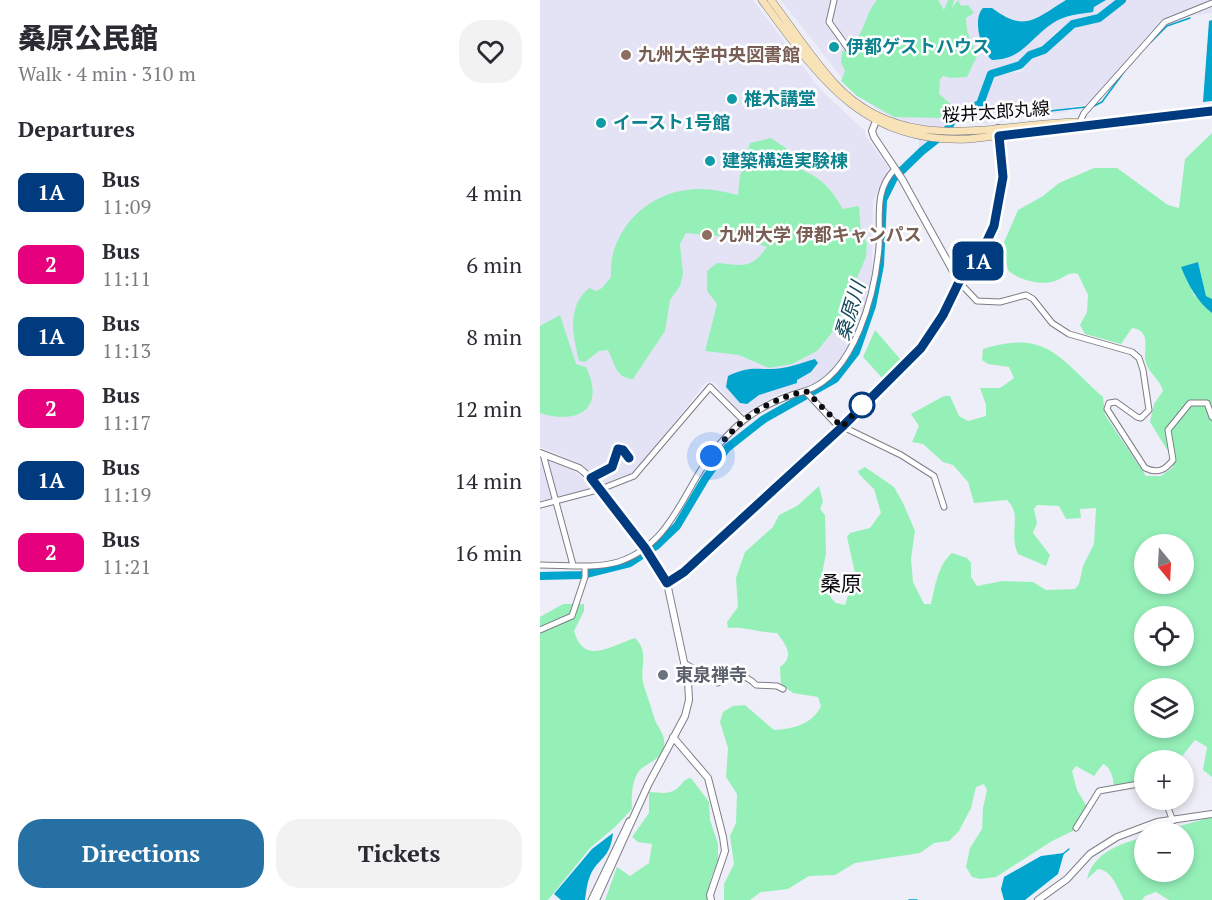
<!DOCTYPE html>
<meta charset="utf-8">
<style>
:root{--surface:#fff;--page:#f2f2f3;--text:#2b2b33;--muted:#7c7c81;--accent:#2770a4}
body{margin:0;font-family:"PT Serif","Noto Sans JP",serif;background:var(--page);color:var(--text);height:100vh;display:flex;flex-direction:column;font-size:22px;white-space:nowrap}
*{box-sizing:border-box;margin:0}
p{font-size:20px;color:var(--muted)}
.icon{flex:none;width:33px;height:33px;fill:none;stroke:currentColor;stroke-width:2;stroke-linecap:round;stroke-linejoin:round}
.map{position:relative;flex:1;overflow:hidden}
.panel{display:flex;flex-direction:column;background:var(--surface);width:540px}
.panel>*{flex:none}
.badge{padding:0 12px;border-radius:9px;font-size:21px;line-height:39px}
.needle{width:39px;rotate:162deg}
.fabs{position:absolute;left:594px;top:534px;display:grid;gap:12px}
.fabs a{display:grid;place-items:center;width:60px;height:60px;border-radius:50%;background:var(--surface);box-shadow:0 3px 9px #0003;font-size:30px}
.you{position:absolute;width:30px;height:30px;margin:-15px;border:4px solid #fff;border-radius:50%;background:#1a73e8;box-shadow:0 0 0 9px #1a73e833}
.map>.badge{position:absolute;translate:-50% -50%;box-shadow:0 0 0 3px #fff}
h2{padding:0 18px;font-size:22px;line-height:54px}
.round{display:grid;place-items:center;flex:none;width:63px;height:63px;border-radius:24px;background:var(--page)}
.head{display:flex;align-items:center;justify-content:space-between;height:102px;padding:0 18px}
h1{font-size:28px;font-weight:800;line-height:45px}
.cta{display:flex;gap:12px;margin-top:auto;padding:12px 18px}
.cta a{flex:1;height:69px;border-radius:24px;background:var(--accent);color:#fff;font-size:24px;font-weight:800;line-height:69px;text-align:center}
.cta a+a{background:var(--page);color:var(--text)}
ul{padding:0;list-style:none}
li{display:flex;align-items:center;gap:18px;height:72px;padding:0 18px}
li div{flex:1}
li b{display:block;font-size:22px}
li em{font-style:normal}
li .badge{min-width:66px;font-weight:700;text-align:center}
main{display:flex;flex:1;min-height:0}
.map>svg:first-child{display:block}
</style>
<main>
<section class="panel">
<div class="head"><div><h1>桑原公民館</h1><p>Walk · 4 min · 310 m</p></div><a class="round"><svg class="icon" aria-label="heart" viewBox="0 0 24 24"><path d="M12 20l-8-8c-3-5 5-10 8-4 3-6 11-1 8 4z"/></svg></a></div>
<h2>Departures</h2>
<ul>
<li><span class="badge" style="background:#003b80;color:#fff">1A</span><div><b>Bus</b><p>11:09</p></div><em>4 min</em></li>
<li><span class="badge" style="background:#e6007e;color:#fff">2</span><div><b>Bus</b><p>11:11</p></div><em>6 min</em></li>
<li><span class="badge" style="background:#003b80;color:#fff">1A</span><div><b>Bus</b><p>11:13</p></div><em>8 min</em></li>
<li><span class="badge" style="background:#e6007e;color:#fff">2</span><div><b>Bus</b><p>11:17</p></div><em>12 min</em></li>
<li><span class="badge" style="background:#003b80;color:#fff">1A</span><div><b>Bus</b><p>11:19</p></div><em>14 min</em></li>
<li><span class="badge" style="background:#e6007e;color:#fff">2</span><div><b>Bus</b><p>11:21</p></div><em>16 min</em></li>
</ul>
<div class="cta"><a>Directions</a><a>Tickets</a></div>
</section>
<div class="map">
<svg width="672" height="900" viewBox="0 0 672 900">
<rect width="100%" height="100%" fill="#eeeef9"/>
<path fill="#e3e3f5" d="M 0,0 L 213,0 L 280,89 L 325,131 L 325,135 L 349,168 L 333,201 L 332,276 L 318,327 L 302,360 L 275,385 L 238,394 L 205,413 L 200,412 L 174,382 L 166,382 L 96,471 L 64,484 L 57,475 L 37,462 L 0,447 Z
M 241,0 L 581,0 L 563,17 L 537,22 L 518,30 L 501,47 L 487,54 L 478,65 L 451,72 L 445,78 L 439,102 L 429,116 L 396,133 L 379,151 L 379,124 L 359,120 L 339,111 L 308,86 Z
M 586,0 L 672,0 L 672,13 L 642,17 L 614,34 L 610,32 L 547,105 L 530,107 L 528,112 L 476,118 L 465,116 L 449,120 L 447,125 L 434,119 L 445,103 L 454,77 L 462,73 L 481,72 L 491,59 L 502,55 L 526,32 L 537,28 L 537,26 L 563,21 Z
M 0,456 L 28,467 L 56,488 L 0,501 Z"/>
<path fill="#95f0b8" fill-rule="evenodd" d="M 337,0 L 398,0 L 404,10 L 408,0 L 414,0 L 412,8 L 418,0 L 421,6 L 428,5 L 434,13 L 426,18 L 427,30 L 437,56 L 427,77 L 411,78 L 403,76 L 400,79 L 399,94 L 413,106 L 405,118 L 354,117 L 317,96 L 301,81 L 305,71 L 301,62 L 302,52 C 307,47 311,48 314,43 C 326,28 325,14 337,0 Z
M 672,133 L 672,299 L 666,296 L 658,262 L 642,267 L 654,295 L 672,313 L 672,777 L 663,770 L 667,747 L 655,740 L 639,760 L 604,760 L 604,780 L 574,788 C 573,779 572,768 563,764 L 554,776 L 536,766 L 532,771 L 537,790 L 547,807 L 539,828 L 512,841 L 456,877 L 440,879 L 432,877 L 426,867 L 430,848 L 442,829 L 443,808 L 447,790 L 444,784 L 436,787 L 431,808 L 419,831 L 409,841 L 394,843 L 380,853 L 315,863 L 295,875 L 269,876 L 248,889 L 221,892 L 210,900 L 184,900 L 184,884 L 194,864 L 190,836 L 196,823 L 197,794 L 186,777 L 188,748 L 180,722 L 183,712 L 193,706 L 205,705 L 234,730 C 252,729 272,725 281,706 L 278,697 L 253,693 L 241,684 L 240,667 C 255,656 246,645 237,633 C 219,633 206,626 188,628 L 187,622 L 198,607 L 196,578 L 205,552 L 233,527 L 239,515 L 257,506 L 279,486 L 283,502 L 280,509 L 285,515 L 286,553 L 282,574 L 291,598 L 296,603 L 305,605 L 315,573 L 307,537 L 310,533 L 330,528 L 341,513 L 334,489 L 319,474 L 318,471 L 325,467 L 354,487 L 363,503 L 375,531 L 371,559 L 373,582 L 384,604 L 391,604 C 395,586 398,565 412,553 L 427,558 L 431,563 L 431,577 L 437,586 L 462,581 L 493,582 L 506,590 L 535,589 L 539,584 L 543,566 L 554,544 L 556,508 L 540,509 L 541,518 L 526,519 L 519,506 L 497,505 L 494,509 L 497,523 L 493,533 L 510,555 L 506,566 L 478,554 C 468,533 483,515 467,500 L 434,503 L 428,482 L 413,465 L 403,462 L 383,444 L 372,442 L 379,426 L 371,414 L 404,396 L 410,396 L 419,416 L 428,421 L 446,416 L 446,405 L 440,388 L 460,388 L 474,378 L 469,367 L 448,364 L 442,360 L 443,349 C 507,329 519,358 563,397 L 565,415 L 606,476 L 621,476 L 633,467 L 631,456 L 610,422 L 614,404 L 623,391 C 620,379 610,375 606,363 C 602,350 613,331 592,328 L 581,344 L 545,334 L 540,325 L 547,312 L 548,295 L 538,274 C 529,271 524,278 515,281 C 503,286 477,280 468,270 L 462,247 L 478,210 L 503,196 L 519,183 L 554,168 L 577,168 L 628,205 L 639,208 L 645,159 ZM 604,544 L 644,544 L 644,584 L 604,584 ZM 604,616 L 644,616 L 644,656 L 604,656 ZM 604,688 L 644,688 L 644,728 L 604,728 Z
M 231,138 L 250,151 L 253,166 C 280,177 288,184 303,209 L 319,206 L 321,234 L 327,243 L 326,257 L 295,329 L 277,351 L 252,364 L 229,368 L 199,355 L 165,351 L 177,304 L 167,291 L 167,271 L 177,263 C 202,265 211,270 227,247 L 184,233 L 179,236 L 146,233 L 140,244 L 143,274 L 140,286 L 130,300 L 125,331 L 93,379 C 75,378 75,363 68,350 L 59,351 L 45,362 L 39,361 C 33,335 26,308 49,288 L 56,291 L 62,288 L 71,277 C 68,233 104,195 147,190 C 165,187 181,191 198,195 L 200,176 L 210,143 Z
M 20,315 L 36,364 L 46,367 C 66,409 38,425 0,413 L 0,326 Z
M 335,330 L 361,360 L 343,379 L 323,357 Z
M 23,604 L 44,604 L 44,611 L 34,631 C 44,666 70,646 95,638 C 111,654 98,667 104,686 C 107,696 111,706 114,717 C 117,728 126,733 124,747 C 121,760 110,761 101,769 C 92,777 91,797 92,809 L 75,827 L 50,848 L 8,900 L 0,900 L 0,617 Z
M 151,778 L 169,802 L 170,820 L 178,844 L 178,860 L 170,881 L 173,900 L 65,900 L 77,867 L 90,876 L 109,863 L 112,844 L 98,842 L 92,837 L 109,813 L 109,792 C 118,792 126,795 135,790 C 142,786 142,779 151,778 Z
M 672,817 L 672,900 L 629,900 L 616,892 L 605,896 L 602,900 L 584,900 C 578,889 572,870 558,869 L 547,879 C 553,853 581,843 604,837 L 604,872 L 644,872 L 644,832 L 618,832 Z"/>
<path fill="#00a4cd" d="M 526,0 L 566,0 L 554,7 L 553,12 C 539,14 525,15 513,23 C 489,39 483,59 452,60 C 441,51 432,19 443,8 L 452,8 C 485,33 495,19 526,0 Z
M 672,20 L 672,101 L 663,102 L 669,21 Z
M 658,262 L 666,296 L 672,299 L 672,313 C 657,302 648,284 641,267 Z
M 275,359 L 278,363 L 271,372 L 257,380 L 257,383 L 219,395 L 207,404 L 200,403 L 186,387 L 188,376 C 208,367 211,369 231,369 C 246,369 261,363 275,359 Z
M 73,833 C 70,860 58,857 50,876 C 47,883 46,892 45,900 L 21,900 L 14,894 L 52,849 Z
M 524,853 L 518,874 L 485,900 L 464,900 L 461,889 L 464,877 L 501,856 Z"/>
<g fill="none" stroke-linecap="round" stroke-linejoin="round">
<path stroke="#00a4cd" stroke-width="1.5" d="M 611,42 L 627,26 L 650,18
M 554,106 L 562,102 L 584,72
M 416,114 L 446,118 L 546,107
M 523,854 L 529,849
M 369,900 L 377,900"/>
<path stroke="#00a4cd" stroke-width="8" d="M 0,576 L 42,575 L 90,563 L 116,546 L 137,526 L 165,479 L 187,448 L 224,419 L 295,379 L 316,352 L 332,306 L 340,265 L 343,200 L 354,178 L 382,151 L 406,132 L 416,114 L 440,104 L 451,74 L 480,65 L 490,55 L 504,50 L 533,24 L 559,18 L 582,0"/>
<defs>
<path id="minor" d="M 294,0 L 289,22 L 310,51
M 538,126 L 544,113 L 625,22 L 672,3
M 419,282 L 437,301 L 460,302 L 486,295 L 493,299 L 512,323 L 529,334 L 592,352 L 599,358 L 603,370 L 609,410 L 601,418 L 597,417 L 576,402 L 569,403 L 567,409 L 605,468 C 618,474 625,470 633,460 L 628,430 L 650,403 L 667,403 L 672,417
M 265,391 C 315,375 335,293 339,247 C 341,219 333,191 355,169
M 3,454 L 33,565
M 0,505 L 61,489 L 94,476 L 170,387 L 203,420
M 0,565 C 26,565 53,569 78,562 C 122,548 138,508 159,473 C 186,429 216,404 265,391 L 295,423 L 361,455 L 394,476 L 404,507
M 0,630 L 32,616 L 45,577 L 45,567
M 144,663 L 178,683 C 191,673 205,673 216,685 L 237,686 L 243,689
M 625,800 L 633,821
M 536,828 L 559,791 L 604,783
M 51,900 L 89,821"/>
<path id="tertiary" d="M 336,121 L 332,131 L 334,137 L 362,179 L 419,282
M 0,453 L 39,468 L 56,482 L 112,557 L 127,583 L 148,681 L 149,700 L 145,716 L 108,785 L 56,900
M 127,583 L 144,572 L 302,427 L 381,348 L 403,315 L 419,282 L 438,260 L 454,226 L 463,177 L 458,128
M 133,737 L 168,778 L 183,837 L 185,851 L 170,895 L 171,900
M 498,900 L 527,879 L 550,854 L 577,837 L 617,822 L 672,814"/>
<path id="secondary" d="M 222,0 C 279,77 322,144 429,139 L 672,111
M 231,0 C 252,28 272,59 295,84 C 362,156 451,125 535,122"/>
</defs>
<use href="#minor" stroke="#7d7d87" stroke-width="7"/>
<use href="#tertiary" stroke="#7d7d87" stroke-width="8"/>
<use href="#secondary" stroke="#7d7d87" stroke-width="8"/>
<use href="#minor" stroke="#fff" stroke-width="5"/>
<use href="#tertiary" stroke="#fff" stroke-width="6"/>
<use href="#secondary" stroke="#f8e2b7" stroke-width="7"/>
</g>
<g fill="none" stroke-linecap="round" stroke-linejoin="round">
<defs>
<path id="line" d="M 89,458 L 83,450 L 78,449 L 72,467 L 51,478 L 105,548 L 127,583 L 144,572 L 302,427 L 381,348 L 403,315 L 419,282 L 438,260 L 454,226 L 463,177 L 459,136 L 672,111"/>
</defs>
<use href="#line" stroke="#fff" stroke-width="14"/>
<use href="#line" stroke="#003b80" stroke-width="9"/>
<path stroke="#0b0b0f" stroke-width="6" stroke-dasharray="0 10.8" d="M 171,456 C 199,420 221,402 266,391 L 302,427 L 327,399 L 322,405"/>
</g>
<g fill="#0f9aa8" stroke="#fff" stroke-width="2">
<circle cx="294" cy="47" r="6"/>
<circle cx="192" cy="99" r="6"/>
<circle cx="61" cy="123" r="6"/>
<circle cx="170" cy="161" r="6"/>
</g>
<g fill="#8d6e63" stroke="#fff" stroke-width="2">
<circle cx="86" cy="55" r="6"/>
<circle cx="167" cy="235" r="6"/>
</g>
<circle fill="#fff" stroke="#003b80" stroke-width="3" cx="322" cy="405" r="12"/>
<circle fill="#6b7280" stroke="#fff" stroke-width="2" cx="123" cy="675" r="6"/>
<g text-anchor="middle" stroke-width="5" stroke-linejoin="round" paint-order="stroke">
<g font-size="18" font-weight="bold" fill="#0d838f" stroke="#fff" text-anchor="start">
<text x="306" y="53">伊都ゲストハウス</text>
<text x="204" y="105">椎木講堂</text>
<text x="73" y="129">イースト1号館</text>
<text x="182" y="167">建築構造実験棟</text>
</g>
<g font-size="18" font-weight="bold" fill="#785e54" stroke="#fff" text-anchor="start">
<text x="98" y="61">九州大学中央図書館</text>
<text x="179" y="241">九州大学 伊都キャンパス</text>
</g>
<g font-size="18" fill="#0b0b0f" stroke="#fff">
<text transform="translate(456 112) rotate(-4)" y="6">桜井太郎丸線</text>
</g>
<g font-size="18" font-weight="bold" fill="#5b616d" stroke="#fff" text-anchor="start">
<text x="135" y="681">東泉禅寺</text>
</g>
<g font-size="20" font-style="italic" fill="#154b5d" stroke="#fff">
<text transform="translate(310 311) rotate(-73)" y="7">桑原川</text>
</g>
<g font-size="21" fill="#0b0b0f" stroke="#fff">
<text x="301" y="591">桑原</text>
</g>
</g>
</svg>
<div class="fabs">
<a><svg class="needle" viewBox="-14 -14 28 28"><path d="M0-13l5 13h-10z" fill="#e53935"/><path d="M0 13l5-13h-10z" fill="#7c7c81"/></svg></a>
<a><svg class="icon" aria-label="locate" viewBox="0 0 24 24"><circle cx="12" cy="12" r="6"/><path d="M12 2v4M12 18v4M2 12h4M18 12h4"/></svg></a>
<a><svg class="icon" aria-label="layers" viewBox="0 0 24 24"><path d="M12 4l9 5-9 5-9-5zM3 14l9 5 9-5"/></svg></a>
<a>+</a>
<a>−</a>
</div>
<div class="you" style="left:171px;top:456px"></div>
<b class="badge" style="left:438px;top:261px;background:#003b80;color:#fff">1A</b>
</div>
</main>
